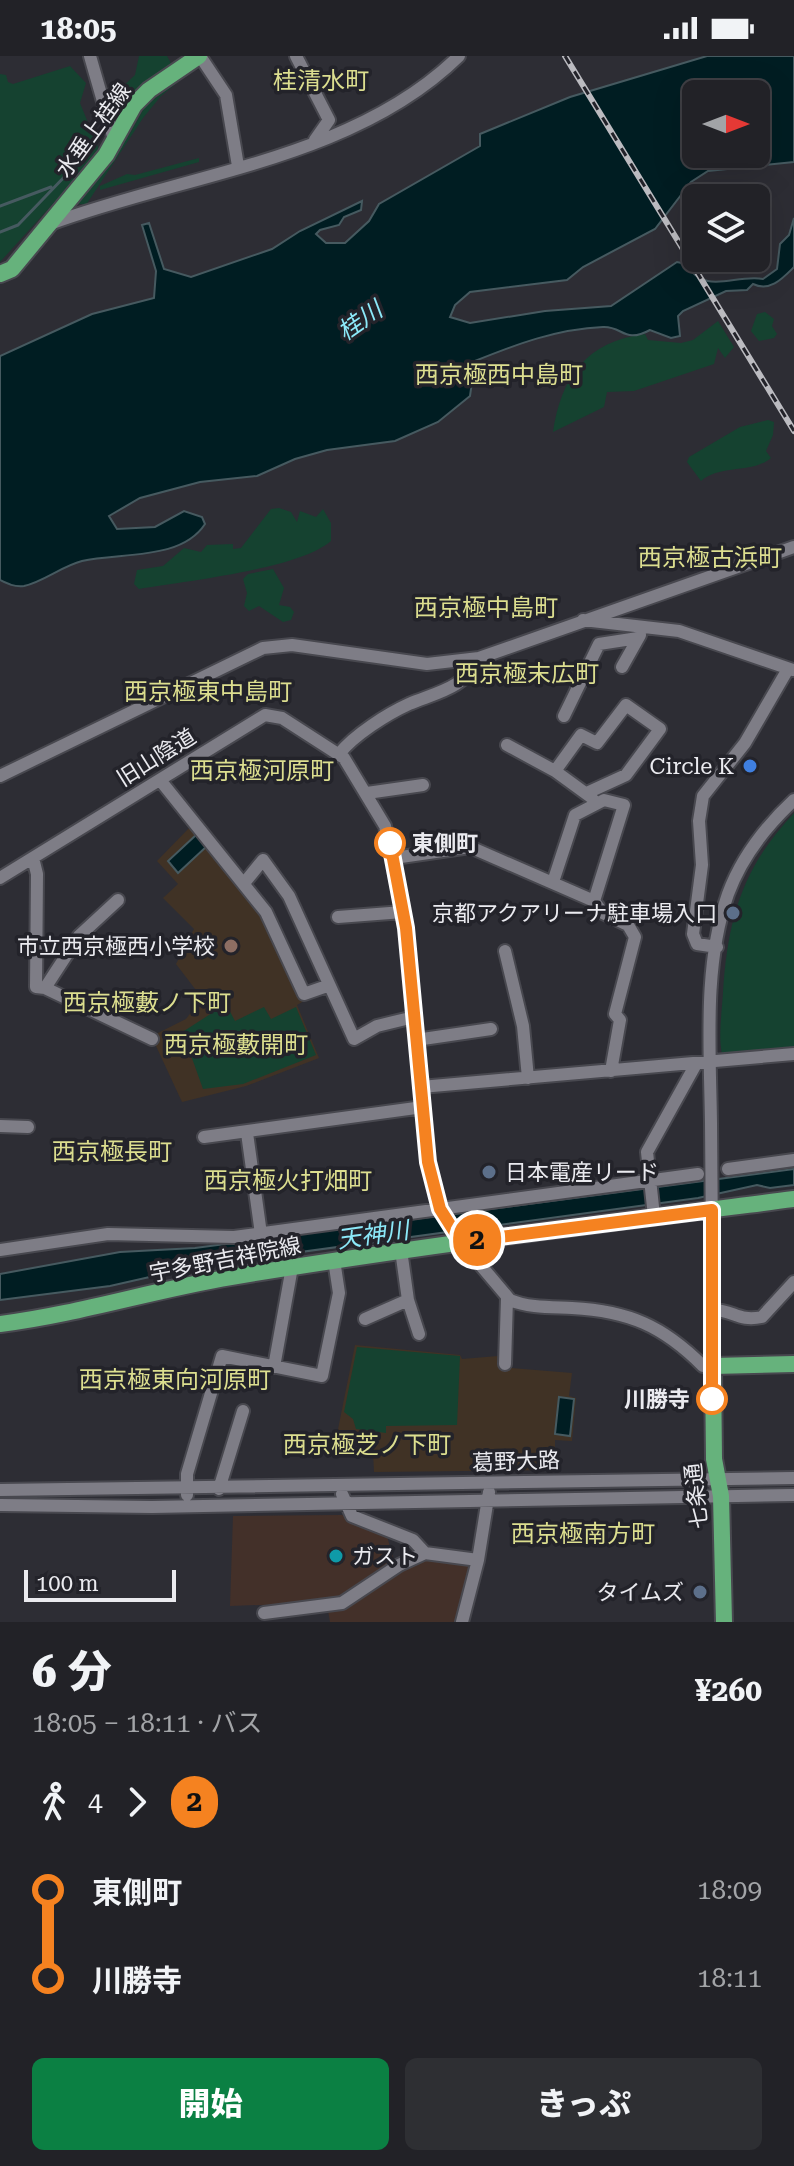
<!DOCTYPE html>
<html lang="ja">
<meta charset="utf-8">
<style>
:root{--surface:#222227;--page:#2e2f33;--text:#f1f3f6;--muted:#a2a4a7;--line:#3f3f44;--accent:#0b8043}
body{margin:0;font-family:"Roboto Serif","Noto Sans JP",serif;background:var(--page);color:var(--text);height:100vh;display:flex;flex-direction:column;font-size:30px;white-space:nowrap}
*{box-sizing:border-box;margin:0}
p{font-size:26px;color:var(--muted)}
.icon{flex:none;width:44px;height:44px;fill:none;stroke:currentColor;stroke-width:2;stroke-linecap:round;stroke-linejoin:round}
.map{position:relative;height:1566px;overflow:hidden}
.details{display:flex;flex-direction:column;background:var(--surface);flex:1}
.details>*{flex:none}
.badge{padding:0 16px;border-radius:26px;font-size:28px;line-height:52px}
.needle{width:52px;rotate:90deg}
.controls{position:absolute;left:682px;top:24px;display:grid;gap:16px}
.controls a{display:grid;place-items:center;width:88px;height:88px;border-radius:12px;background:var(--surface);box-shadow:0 8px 32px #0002,0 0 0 2px var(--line);font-size:40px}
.scale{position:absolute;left:24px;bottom:20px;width:152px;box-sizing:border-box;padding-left:8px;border:4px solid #eaeaef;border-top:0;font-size:22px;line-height:28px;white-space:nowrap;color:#eaeaef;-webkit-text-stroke:6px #23232a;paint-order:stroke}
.map>.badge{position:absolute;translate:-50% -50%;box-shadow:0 0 0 4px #fff}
.legs{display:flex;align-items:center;gap:12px;height:88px;padding:0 32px;font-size:26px}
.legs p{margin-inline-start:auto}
.headline{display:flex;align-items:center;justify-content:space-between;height:136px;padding:0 32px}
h1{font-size:44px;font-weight:800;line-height:60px}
.action{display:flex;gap:16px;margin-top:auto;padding:16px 32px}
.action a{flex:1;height:92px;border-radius:12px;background:var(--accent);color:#fff;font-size:32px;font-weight:800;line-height:92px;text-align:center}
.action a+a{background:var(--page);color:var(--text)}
ul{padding:0 32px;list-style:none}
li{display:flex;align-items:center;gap:28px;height:88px;font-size:30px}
li i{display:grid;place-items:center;width:12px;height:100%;margin:0 10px;background:currentColor}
li i::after{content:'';width:20px;height:20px;margin:-10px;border:6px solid;border-radius:50%;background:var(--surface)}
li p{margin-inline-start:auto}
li:first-child i{background:linear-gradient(#0000 50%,currentColor 0)}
li:last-child i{background:linear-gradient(currentColor 50%,#0000 0)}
.status{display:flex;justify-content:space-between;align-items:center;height:56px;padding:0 40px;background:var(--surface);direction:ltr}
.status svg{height:22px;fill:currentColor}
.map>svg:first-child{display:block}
</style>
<div class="status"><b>18:05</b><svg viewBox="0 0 49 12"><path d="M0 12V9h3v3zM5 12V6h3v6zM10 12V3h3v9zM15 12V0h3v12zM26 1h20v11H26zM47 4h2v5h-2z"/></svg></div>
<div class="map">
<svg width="794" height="1566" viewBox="0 0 794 1566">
<rect width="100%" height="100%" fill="#2d2d34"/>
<path fill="#433029" d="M 342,1459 L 386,1477 L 395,1507 L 352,1537 L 318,1547 L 230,1550 L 233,1460 Z
M 421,1503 L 474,1507 L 457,1566 L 330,1566 L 328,1554 Z"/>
<path fill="#403225" d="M 192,769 L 256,849 L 304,945 L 297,949 L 319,1002 L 246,1030 L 182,1046 L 156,990 L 156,978 L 186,963 L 202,942 L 176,908 L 194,873 L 163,842 L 178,828 L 157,805 Z
M 355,1289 L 460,1299 L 462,1303 L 498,1300 L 498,1311 L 572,1317 L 569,1340 L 576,1342 L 572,1385 L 555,1384 L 555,1414 L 374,1416 L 373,1396 L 336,1383 Z"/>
<path fill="#154230" d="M 139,0 L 167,0 L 172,9 L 170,16 L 119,66 L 115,38 L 135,19 Z
M 70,10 L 86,27 L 80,47 L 100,96 L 0,206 L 0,18 L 6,19 L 8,26 L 13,28 Z
M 183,22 L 161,40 L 143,62 L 86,149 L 74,147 L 126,84 L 146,49 Z
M 199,102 L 199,106 L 100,134 L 100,130 L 127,118 L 135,119 Z
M 765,256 L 774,263 L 772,270 L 777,278 L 774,282 L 759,285 L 751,275 L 757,258 Z
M 718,265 L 734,291 L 725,302 L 718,292 L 714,308 L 634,335 L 607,336 L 604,351 L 553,376 C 561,321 587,285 645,278 L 648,284 L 681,287 L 693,284 Z
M 768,364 L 774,366 L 773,379 L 766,395 L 771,402 C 752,418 721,408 701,425 L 687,406 L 689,401 L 740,371 Z
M 279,452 L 291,456 L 297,466 L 300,455 L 316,461 L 323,453 L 331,467 L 331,485 C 299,513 186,525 139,533 L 134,528 L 137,514 L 163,510 L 184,492 L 201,496 L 207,489 L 233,488 L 233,493 L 241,492 L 271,453 Z
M 273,513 L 284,532 L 279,549 L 290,551 L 294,556 L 291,564 L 283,566 L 259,550 L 249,555 L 244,550 L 247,537 L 243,523 L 248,518 Z
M 794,757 L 794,992 L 722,998 C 718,979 722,956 723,936 C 728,862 742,812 794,757 Z
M 226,948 L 235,965 L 264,951 L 271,963 L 296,951 L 316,999 L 243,1028 L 203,1033 L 188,991 L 182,987 L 184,975 Z
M 357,1291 L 460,1300 L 457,1369 L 386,1370 L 386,1377 L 356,1373 L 353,1363 L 344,1356 Z"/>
<path fill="#001d22" stroke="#465a60" stroke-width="2" fill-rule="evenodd" d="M 707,0 L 794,0 L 794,106 L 708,115 L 691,126 L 655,173 L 583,211 L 567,224 L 470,236 L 455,249 L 450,261 L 470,267 L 545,255 L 611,250 L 677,206 L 686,208 C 705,240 734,218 763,223 L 777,213 L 780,188 L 789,179 L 794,162 L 794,211 C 782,223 770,236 753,228 L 747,234 L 726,235 L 683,255 L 678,260 L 680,280 L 671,282 L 650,274 C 624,288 623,270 603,271 C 557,273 517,288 475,305 L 470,340 L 438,366 L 395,385 L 327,394 L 295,403 L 257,420 L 200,426 L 140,442 L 109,460 L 117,473 L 155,471 L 184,455 L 202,461 L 205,468 C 181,505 120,496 82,505 C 62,510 43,526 24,530 C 14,531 8,528 0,524 L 0,300 L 92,258 L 154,242 L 156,215 L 142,169 L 149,167 L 164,213 L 191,221 L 272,193 L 300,175 L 362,145 L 361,154 L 344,161 L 339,169 L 320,174 L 316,178 L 326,187 L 345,187 L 369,165 L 379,148 L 480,90 L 480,78 L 570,41 ZM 696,38 L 756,38 L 756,98 L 696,98 Z
M 196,779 L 206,791 L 178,817 L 168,805 Z
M 794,1113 L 794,1129 L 770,1132 L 757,1129 L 698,1142 L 198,1210 L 110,1230 L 0,1244 L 0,1218 L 120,1196 L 195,1192 Z
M 559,1341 L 574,1343 L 570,1380 L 555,1378 Z"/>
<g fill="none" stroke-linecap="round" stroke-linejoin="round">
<path stroke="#465a60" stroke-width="3" d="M 0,150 L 51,131
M 0,176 L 18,169 L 95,89"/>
<defs>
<path id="minor" d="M 90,0 L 115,87
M 200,0 L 226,39 L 238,110
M 296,0 L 329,64 L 315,84
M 50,168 C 184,118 353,104 459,0
M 583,564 L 679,575 L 793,614
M 622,611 L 640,579
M 564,660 L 599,588 L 638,582
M 507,689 L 555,715 L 592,742
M 339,698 C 354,679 387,658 409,648 C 438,636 465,632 479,602
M 555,715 L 581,679 L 597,687 L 626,649 L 660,673 L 626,719 L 589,736
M 0,720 L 263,592 L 292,589 L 427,608 L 479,602 L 794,491
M 160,724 L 266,856 L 304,938 L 327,930
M 367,737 L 423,729
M 33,802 L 37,818 L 36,931 L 45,932 L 79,880 L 118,844
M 394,802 L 470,791 L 594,845 L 603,857 L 628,869 L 635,881 L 615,958 L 620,964 L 611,1015
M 0,822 L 265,659 L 282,662 L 344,702 L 385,770 L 406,872 L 428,1106 L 440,1153 L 461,1186 L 510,1244 C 529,1252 551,1251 572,1252 C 629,1255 663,1270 703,1310 L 713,1310 C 712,1229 712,1148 711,1067 C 710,993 703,909 728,838 C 742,800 765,771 794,744
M 245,826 L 263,804 L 289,840 L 354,983 L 377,970 L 414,961
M 553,826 L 575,759 L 604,744 L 624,749 L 594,845
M 338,861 L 403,856
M 717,891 L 697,888 L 693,878 L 702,809 L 699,765 L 703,740 L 745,687 L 788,613
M 505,895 L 523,970 L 528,1022
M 45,932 L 152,983
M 416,984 L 491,973
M 421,1031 L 794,998
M 0,1070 L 28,1071
M 247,1077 L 261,1178
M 204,1081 L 423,1051
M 728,1113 L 794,1104
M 654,1160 L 647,1096 L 696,1008
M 0,1194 L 108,1178 L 234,1181 L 698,1118
M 401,1194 L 408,1244 L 419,1278
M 713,1254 C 734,1254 738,1266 762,1261 L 794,1226
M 365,1263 L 408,1244
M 505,1308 L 507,1242
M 274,1311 L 292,1211
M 219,1433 L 243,1355
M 0,1434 L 794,1422
M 342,1438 L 352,1460 L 413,1484 L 425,1497 L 478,1504
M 187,1439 L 187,1418 L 222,1300 L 322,1320 L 339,1237 L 334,1204
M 0,1449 L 152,1451 L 794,1439
M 264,1557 L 342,1547 L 399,1509 L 425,1497
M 462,1566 L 478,1504 L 489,1436"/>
<path id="major" d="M 0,218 L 12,213 L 106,99 L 134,49 L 149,34 L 199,0
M 0,1268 C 79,1258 153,1234 231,1221 C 418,1190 606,1167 794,1143
M 724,1566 L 721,1440 L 714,1403 L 713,1310 L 794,1308"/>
</defs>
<use href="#minor" stroke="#48484f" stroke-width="16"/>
<use href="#major" stroke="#48484f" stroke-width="20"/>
<use href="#minor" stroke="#7e7d86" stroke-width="12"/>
<use href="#major" stroke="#66b27c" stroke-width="16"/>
<defs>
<path id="rail" d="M 565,0 L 794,375"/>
</defs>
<use href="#rail" stroke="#bbbbc0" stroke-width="6"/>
<use href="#rail" stroke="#23232a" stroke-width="3" stroke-dasharray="9" stroke-linecap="butt"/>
</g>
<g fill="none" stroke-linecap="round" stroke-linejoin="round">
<defs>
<path id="line-1" d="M 390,787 L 406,872 L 428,1106 L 440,1153 L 461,1186 L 712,1154 L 712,1343"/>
</defs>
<use href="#line-1" stroke="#fff" stroke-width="18"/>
<use href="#line-1" stroke="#f58220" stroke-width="12"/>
</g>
<circle fill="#3f7fe0" stroke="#23232a" stroke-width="3" cx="750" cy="710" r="8"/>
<g fill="#fff" stroke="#f58220" stroke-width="4">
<circle cx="390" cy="787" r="14"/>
<circle cx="712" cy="1343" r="14"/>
</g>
<g fill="#5c6f8a" stroke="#23232a" stroke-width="3">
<circle cx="733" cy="857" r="8"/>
<circle cx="489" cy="1116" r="8"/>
<circle cx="700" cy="1536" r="8"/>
</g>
<circle fill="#8d6e63" stroke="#23232a" stroke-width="3" cx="231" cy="890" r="8"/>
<circle fill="#0f9aa8" stroke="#23232a" stroke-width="3" cx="336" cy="1500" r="8"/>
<g text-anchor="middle" stroke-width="7" stroke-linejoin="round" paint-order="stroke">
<g font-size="22" fill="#eaeaef" stroke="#23232a">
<text transform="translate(93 74) rotate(-54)" y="8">水垂上桂線</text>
<text transform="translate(156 701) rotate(-32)" y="8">旧山陰道</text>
<text transform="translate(225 1203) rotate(-11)" y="8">宇多野吉祥院線</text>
<text transform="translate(516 1405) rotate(-2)" y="8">葛野大路</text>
<text transform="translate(696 1440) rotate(-96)" y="8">七条通</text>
</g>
<g font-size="22" fill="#eaeaef" stroke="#23232a" text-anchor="end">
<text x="734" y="718">Circle K</text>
<text x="717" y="865">京都アクアリーナ駐車場入口</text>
<text x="215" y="898">市立西京極西小学校</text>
<text x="505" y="1124" text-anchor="start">日本電産リード</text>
<text x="352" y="1508" text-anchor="start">ガスト</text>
<text x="684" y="1544">タイムズ</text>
</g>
<g font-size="22" font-weight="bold" fill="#eaeaef" stroke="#23232a" text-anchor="start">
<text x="412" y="795">東側町</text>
<text x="690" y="1351" text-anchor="end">川勝寺</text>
</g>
<g font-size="24" fill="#dcde8f" stroke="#23232a">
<text x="321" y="33">桂清水町</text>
<text x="499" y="327">西京極西中島町</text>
<text x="710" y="510">西京極古浜町</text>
<text x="486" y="560">西京極中島町</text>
<text x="527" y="626">西京極末広町</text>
<text x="208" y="644">西京極東中島町</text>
<text x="262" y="723">西京極河原町</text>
<text x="147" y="955">西京極藪ノ下町</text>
<text x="236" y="997">西京極藪開町</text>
<text x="112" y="1104">西京極長町</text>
<text x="288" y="1133">西京極火打畑町</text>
<text x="175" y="1332">西京極東向河原町</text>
<text x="367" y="1397">西京極芝ノ下町</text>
<text x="583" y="1486">西京極南方町</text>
</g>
<g font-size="24" font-style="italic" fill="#8ce9f9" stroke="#23232a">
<text transform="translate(360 265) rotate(-35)" y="8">桂川</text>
<text transform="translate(373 1179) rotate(-8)" y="8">天神川</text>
</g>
</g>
</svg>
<div class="controls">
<a><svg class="needle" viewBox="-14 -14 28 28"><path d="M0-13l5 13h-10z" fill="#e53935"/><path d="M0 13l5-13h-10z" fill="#a2a4a7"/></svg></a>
<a><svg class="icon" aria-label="layers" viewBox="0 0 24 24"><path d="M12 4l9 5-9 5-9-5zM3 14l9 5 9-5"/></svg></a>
</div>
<div class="scale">100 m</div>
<b class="badge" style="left:477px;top:1184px;background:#f58220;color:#111">2</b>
</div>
<section class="details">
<div class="headline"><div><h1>6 分</h1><p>18:05 – 18:11 · バス</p></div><b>¥260</b></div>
<div class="legs"><svg class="icon" aria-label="walk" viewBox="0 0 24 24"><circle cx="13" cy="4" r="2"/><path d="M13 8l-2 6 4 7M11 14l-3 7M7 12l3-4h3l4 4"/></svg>4<svg class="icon" aria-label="forward" viewBox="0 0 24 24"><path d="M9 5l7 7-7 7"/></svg><b class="badge" style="background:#f58220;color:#111">2</b></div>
<ul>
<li><i style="color:#f58220"></i><b>東側町</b><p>18:09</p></li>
<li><i style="color:#f58220"></i><b>川勝寺</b><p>18:11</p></li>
</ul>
<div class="action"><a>開始</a><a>きっぷ</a></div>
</section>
